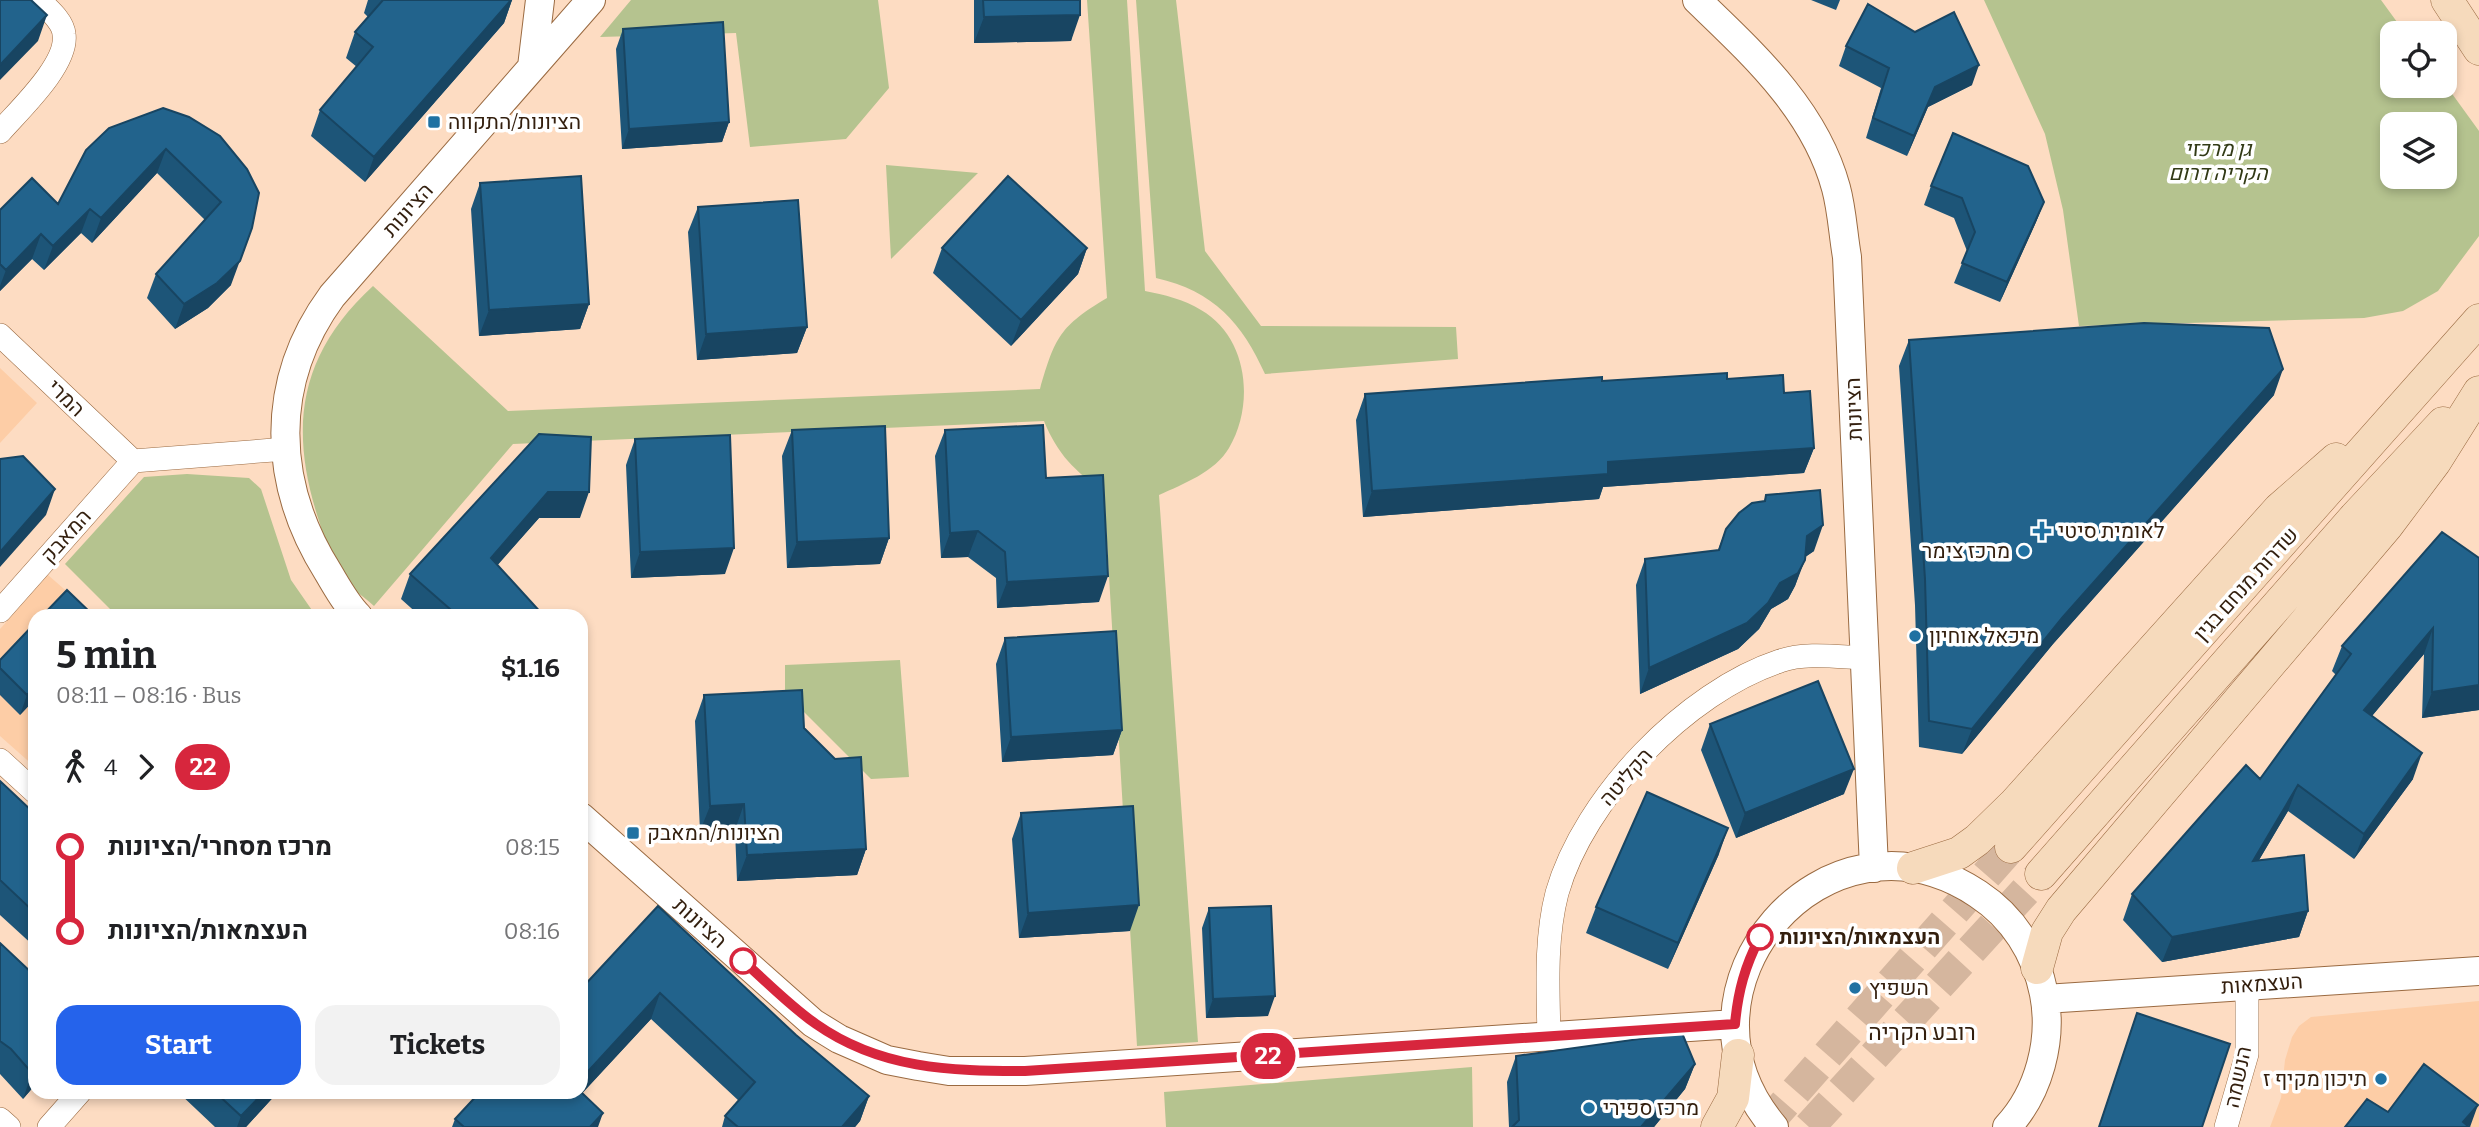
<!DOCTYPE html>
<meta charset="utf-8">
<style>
:root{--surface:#fff;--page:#f2f2f2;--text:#202124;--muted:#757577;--accent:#2563eb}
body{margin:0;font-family:Bitter,Heebo,serif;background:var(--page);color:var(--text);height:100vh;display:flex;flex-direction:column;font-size:26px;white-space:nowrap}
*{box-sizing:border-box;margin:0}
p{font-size:23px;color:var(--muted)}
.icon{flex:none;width:38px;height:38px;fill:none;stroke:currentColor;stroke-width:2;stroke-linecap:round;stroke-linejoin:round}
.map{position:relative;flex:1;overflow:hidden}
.side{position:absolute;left:28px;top:609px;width:560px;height:490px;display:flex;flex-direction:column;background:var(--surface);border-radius:21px;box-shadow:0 4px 10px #0003}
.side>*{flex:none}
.badge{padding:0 14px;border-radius:23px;font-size:24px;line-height:46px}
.buttons{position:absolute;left:2380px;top:21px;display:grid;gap:14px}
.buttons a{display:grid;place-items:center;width:77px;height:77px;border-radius:14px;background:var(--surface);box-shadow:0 4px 10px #0003;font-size:35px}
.map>.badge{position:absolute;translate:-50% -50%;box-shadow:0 0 0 4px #fff}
.legs{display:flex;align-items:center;gap:10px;height:77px;padding:0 28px;font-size:23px}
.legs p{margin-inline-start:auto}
.head{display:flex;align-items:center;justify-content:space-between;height:119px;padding:0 28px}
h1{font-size:38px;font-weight:700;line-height:52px}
.cta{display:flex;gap:14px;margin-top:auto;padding:14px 28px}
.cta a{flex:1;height:80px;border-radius:21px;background:var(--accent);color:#fff;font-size:28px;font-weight:700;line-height:80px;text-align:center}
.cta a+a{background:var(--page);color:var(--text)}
ul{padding:0 28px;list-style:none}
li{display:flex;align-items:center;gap:24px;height:84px;font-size:26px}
li i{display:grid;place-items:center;width:10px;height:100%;margin:0 9px;background:currentColor}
li i::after{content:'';width:18px;height:18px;margin:-9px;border:5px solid;border-radius:50%;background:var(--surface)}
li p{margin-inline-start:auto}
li:first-child i{background:linear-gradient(#0000 50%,currentColor 0)}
li:last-child i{background:linear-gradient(currentColor 50%,#0000 0)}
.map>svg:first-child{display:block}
</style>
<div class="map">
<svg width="2479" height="1127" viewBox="0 0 2479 1127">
<rect width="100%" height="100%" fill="#fddcc2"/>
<path fill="#fdcda6" d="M 0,368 L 37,403 L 0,443 Z
M 48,575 L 95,616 L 35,616 L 35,767 L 0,736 L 0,629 Z
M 2479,1001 L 2479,1127 L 2270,1127 L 2281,1098 L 2285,1060 L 2292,1037 L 2299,1026 L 2311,1017 Z"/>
<path fill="#b5c38f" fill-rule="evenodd" d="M 631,0 L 878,0 L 889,88 L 846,139 L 750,147 L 736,33 L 600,37 Z
M 1087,0 L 1127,0 L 1145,291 C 1164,295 1184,299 1201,310 C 1248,337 1255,404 1229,448 C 1215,472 1183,484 1159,495 L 1198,1042 L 1137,1046 L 1104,492 C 1074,470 1058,455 1044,421 L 513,444 L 374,606 C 362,595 343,583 335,570 C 327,557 324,538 320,524 C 288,429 298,355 373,286 L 508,411 L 1040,389 C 1055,337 1060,326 1107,298 Z
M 1136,0 L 1176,0 L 1205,251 L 1261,326 L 1456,327 L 1458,359 L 1265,374 C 1242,323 1214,291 1156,278 Z
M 1984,0 L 2381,0 L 2405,33 L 2392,33 L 2392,86 L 2445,84 L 2479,131 L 2479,236 L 2438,291 L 2403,311 L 2364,318 L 2079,326 L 2063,210 L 2045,134 ZM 2392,124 L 2445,124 L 2445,177 L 2392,177 Z
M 886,165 L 978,173 L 891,259 Z
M 187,474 L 249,478 L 261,489 L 291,580 L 316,616 L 117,616 L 65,564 L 144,477 Z
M 900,660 L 909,777 L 871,779 L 785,693 L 785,665 Z
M 1472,1067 L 1473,1127 L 1166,1127 L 1164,1092 Z"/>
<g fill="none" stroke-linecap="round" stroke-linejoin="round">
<path stroke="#d5b69e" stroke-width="32" stroke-dasharray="32 16" stroke-linecap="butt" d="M 1764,1127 L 2011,847
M 1809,1127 L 2041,874"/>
<defs>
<path id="minor" d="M 0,132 C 18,111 69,64 64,34 C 63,21 48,9 39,0
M 0,335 L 133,461
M 133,461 L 287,449
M 0,611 L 133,461
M 0,760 L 35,792
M 1549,1037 C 1548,989 1545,939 1557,893 C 1584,798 1686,692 1780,661 C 1805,652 1838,657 1865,658
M 0,1119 L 9,1127
M 49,1127 L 80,1092
M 2226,1127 L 2247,1054 L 2247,985"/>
<path id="tertiary" d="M 1697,0 C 1753,54 1815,110 1836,188 C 1842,210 1843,234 1847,257 L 1874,868
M 532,67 L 540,0
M 358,616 C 346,604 337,587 328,572 C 272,483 269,382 332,296 L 591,0
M 581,817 L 813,1023 L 839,1039 L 887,1060 L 918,1066 L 949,1071 L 1025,1071 L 1735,1024
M 2045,999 L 2479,971
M 1774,1127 C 1657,989 1826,793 1978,894 C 2013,917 2036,953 2044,994 C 2053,1040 2039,1093 2007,1127"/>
<path id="secondary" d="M 2447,0 L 2479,49
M 2011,847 L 2479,320
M 1913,868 L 1959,853 L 1977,840 L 2015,803 L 2279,509 L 2336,459
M 2041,874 L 2355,517 L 2443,423
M 2037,968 L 2047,932 L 2061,910 L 2387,526 L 2435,462 L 2479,392
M 1717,1127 L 1733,1098 L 1738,1055"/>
</defs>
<use href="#minor" stroke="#9a6a41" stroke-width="24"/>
<use href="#tertiary" stroke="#9a6a41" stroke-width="30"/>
<use href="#secondary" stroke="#9a6a41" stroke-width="33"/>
<use href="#minor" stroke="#fff" stroke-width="23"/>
<use href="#tertiary" stroke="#fff" stroke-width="28"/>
<use href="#secondary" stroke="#f6dabc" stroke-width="32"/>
</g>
<path fill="#1d5578" d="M 368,0 L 512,0 L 504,23 L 365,182 L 311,136 L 320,110 L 357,67 L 346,58 L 355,32 L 368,17 L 364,13 Z
M 974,0 L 1080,0 L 1071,41 L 974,43 Z
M 1811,0 L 1840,0 L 1836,10 Z
M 623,29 L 729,122 L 722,142 L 622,149 L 616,49 Z
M 1846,46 L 1972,85 L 1928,107 L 1907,156 L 1866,138 L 1881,88 L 1839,66 Z
M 220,136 L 231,285 L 208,308 L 175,329 L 147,298 L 156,274 L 205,220 L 157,173 L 92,243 L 81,233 L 44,270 L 32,259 L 0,291 L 0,210 L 58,204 L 86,150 Z
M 480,183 L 589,304 L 580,329 L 479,336 L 471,209 Z
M 1931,186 L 2044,202 L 2036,222 L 2000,302 L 1954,283 L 1967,251 L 1954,218 L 1924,205 Z
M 698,207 L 807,327 L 797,353 L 697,360 L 688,232 Z
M 942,248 L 1087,248 L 1078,274 L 1011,346 L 933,273 Z
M 1909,340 L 2274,395 L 2053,644 L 1962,754 L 1919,747 L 1915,605 L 1899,366 Z
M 1727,379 L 1784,393 L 1814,448 L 1804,473 L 1603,487 L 1599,499 L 1363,517 L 1356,420 L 1365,394 L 1602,381 Z
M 792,430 L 889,538 L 880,564 L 787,568 L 782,456 Z
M 945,430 L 1046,478 L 1099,602 L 997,608 L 996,578 L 968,557 L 941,558 L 935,456 Z
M 539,434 L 580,518 L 539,518 L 497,565 L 544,616 L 420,616 L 401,599 L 410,574 Z
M 635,439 L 725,574 L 631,578 L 626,465 Z
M 1766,495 L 1814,551 L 1805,557 L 1795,586 L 1788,599 L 1771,609 L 1759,629 L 1738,649 L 1640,694 L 1636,585 L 1645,559 L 1718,550 L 1726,529 L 1764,501 Z
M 2442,532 L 2479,710 L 2422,718 L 2424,654 L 2372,716 L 2413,779 L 2354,859 L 2288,811 L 2259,860 L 2308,911 L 2299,937 L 2162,962 L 2123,920 L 2132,894 L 2260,779 L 2336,675 L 2332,671 L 2342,646 Z
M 1005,638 L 1122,730 L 1113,755 L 1002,762 L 996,664 Z
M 0,660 L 35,699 L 20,715 L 0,695 Z
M 704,695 L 804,728 L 835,759 L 866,849 L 857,875 L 737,881 L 735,830 L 700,831 L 695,721 Z
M 1710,724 L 1844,794 L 1736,838 L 1701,750 Z
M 0,781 L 35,814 L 35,947 L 0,915 Z
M 1021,813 L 1130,931 L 1019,938 L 1012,839 Z
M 1719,854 L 1668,969 L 1586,933 L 1596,907 Z
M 658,906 L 796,1035 L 869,1096 L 860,1121 L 855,1127 L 722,1127 L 725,1116 L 739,1101 L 651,1019 L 582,1093 L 598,1127 L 452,1127 L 455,1119 L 581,1092 Z
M 1209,908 L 1268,1016 L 1206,1018 L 1202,928 Z
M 0,943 L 35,1085 L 23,1099 L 0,1074 Z
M 1516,1056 L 1695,1064 L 1685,1089 L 1654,1127 L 1509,1127 L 1507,1082 Z
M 178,1092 L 278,1092 L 246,1127 L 215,1127 Z"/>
<path fill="#184562" d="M 511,0 L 512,0 L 504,23 L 365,182 L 374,157 Z
M 47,15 L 38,41 L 0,80 L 0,65 Z
M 1080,15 L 1071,41 L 974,43 L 984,17 Z
M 1979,65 L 1972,85 L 1928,107 L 1907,156 L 1914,136 L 1935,87 Z
M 729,122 L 722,142 L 622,149 L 629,129 Z
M 166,149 L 157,173 L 92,243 L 101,218 Z
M 2044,202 L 2036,222 L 2000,302 L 2007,282 Z
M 90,209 L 81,233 L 44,270 L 53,246 Z
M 252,228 L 231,285 L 208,308 L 175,329 L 184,304 Z
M 41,234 L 32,259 L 0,291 L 0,286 L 6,270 Z
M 1087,248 L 1078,274 L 1011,346 L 1021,320 Z
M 589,304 L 580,329 L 479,336 L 489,310 Z
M 807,327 L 797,353 L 697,360 L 706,334 Z
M 2283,369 L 2274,395 L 2053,644 L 1962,754 L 1972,729 L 2062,618 Z
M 1814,448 L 1804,473 L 1603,487 L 1599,499 L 1363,517 L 1372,491 L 1608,462 Z
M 55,489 L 46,515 L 0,567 L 0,552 Z
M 548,492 L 589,492 L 580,518 L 539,518 L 481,584 L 491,558 Z
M 1823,525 L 1814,551 L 1798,562 L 1807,536 Z
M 978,531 L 968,557 L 941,558 L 950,533 Z
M 889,538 L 880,564 L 787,568 L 797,542 Z
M 734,548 L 725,574 L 631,578 L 640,552 Z
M 1805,560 L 1795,586 L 1788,599 L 1771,609 L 1759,629 L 1738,649 L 1640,694 L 1649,668 L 1780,583 Z
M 1108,576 L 1099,602 L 997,608 L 1007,582 Z
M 2433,628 L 2424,654 L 2355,736 L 2364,710 Z
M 2479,685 L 2479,710 L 2422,718 L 2432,692 Z
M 35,687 L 35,699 L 20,715 L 27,695 Z
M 1122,730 L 1113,755 L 1002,762 L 1011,737 Z
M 2422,753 L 2413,779 L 2354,859 L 2364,834 Z
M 1854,769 L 1844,794 L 1736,838 L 1745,813 Z
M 2298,785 L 2288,811 L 2243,887 L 2253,861 Z
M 744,804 L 735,830 L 700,831 L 710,806 Z
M 1728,828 L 1719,854 L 1668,969 L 1678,943 Z
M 866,849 L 857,875 L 737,881 L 747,855 Z
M 1139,905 L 1130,931 L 1019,938 L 1028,913 Z
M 2308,911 L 2299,937 L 2162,962 L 2172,937 Z
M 660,993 L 651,1019 L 565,1112 L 581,1092 L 581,1079 Z
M 1275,996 L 1268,1016 L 1206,1018 L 1213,999 Z
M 1695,1064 L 1685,1089 L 1654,1127 L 1641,1127 Z
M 35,1070 L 35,1085 L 23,1099 L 32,1073 Z
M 264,1092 L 278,1092 L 246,1127 L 237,1127 L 241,1116 Z
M 869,1096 L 860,1121 L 855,1127 L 842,1127 Z
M 2478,1105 L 2470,1127 L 2463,1122 Z
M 603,1113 L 598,1127 L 590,1127 Z"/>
<path fill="#22638c" stroke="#184562" stroke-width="2" d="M 0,0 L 31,0 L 47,15 L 0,65 Z
M 383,0 L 511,0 L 374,157 L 320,110 L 373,47 L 355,32 Z
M 983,0 L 1080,0 L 1080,15 L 984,17 Z
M 1868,4 L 1915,32 L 1954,12 L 1979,65 L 1935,87 L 1914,136 L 1873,118 L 1889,68 L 1846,46 Z
M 723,22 L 729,122 L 629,129 L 623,29 Z
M 163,108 L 189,117 L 220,136 L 247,169 L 259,193 L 252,228 L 240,261 L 217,283 L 184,304 L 156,274 L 221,202 L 166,149 L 101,218 L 90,209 L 53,246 L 41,234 L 6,270 L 0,264 L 0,210 L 32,178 L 58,204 L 86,150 L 109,128 Z
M 1953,133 L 2028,166 L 2044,202 L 2007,282 L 1962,263 L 1975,232 L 1962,198 L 1931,186 Z
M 581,176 L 589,304 L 489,310 L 480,183 Z
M 1008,176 L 1087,248 L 1021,320 L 942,248 Z
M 798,200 L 807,327 L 706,334 L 698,207 Z
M 2144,323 L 2269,328 L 2283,369 L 2062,618 L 1972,729 L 1929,721 L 1925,579 L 1909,340 Z
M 1727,373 L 1727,379 L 1783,375 L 1784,393 L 1810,391 L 1814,448 L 1608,462 L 1608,474 L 1372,491 L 1365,394 L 1602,377 L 1602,381 Z
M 1043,425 L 1046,478 L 1103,475 L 1108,576 L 1007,582 L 1005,552 L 978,531 L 950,533 L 945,430 Z
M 885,426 L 889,538 L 797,542 L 792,430 Z
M 539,434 L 591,437 L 589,492 L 548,492 L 491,558 L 544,616 L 458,616 L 410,574 Z
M 730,435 L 734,548 L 640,552 L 635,439 Z
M 23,456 L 55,489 L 0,552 L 0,459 Z
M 1820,490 L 1823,525 L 1807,536 L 1805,560 L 1798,573 L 1780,583 L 1768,603 L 1747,623 L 1649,668 L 1645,559 L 1719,550 L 1726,529 L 1739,513 L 1752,503 L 1765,501 L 1766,495 Z
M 2442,532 L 2479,558 L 2479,685 L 2432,692 L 2433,628 L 2364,710 L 2422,753 L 2364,834 L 2298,785 L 2253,861 L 2304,855 L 2308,911 L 2172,937 L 2132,894 L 2246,765 L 2260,779 L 2351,654 L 2342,646 Z
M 67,590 L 94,616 L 42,616 Z
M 35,623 L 35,687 L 27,695 L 0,668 L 0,660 Z
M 1116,631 L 1122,730 L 1011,737 L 1005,638 Z
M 1818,681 L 1854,769 L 1745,813 L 1710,724 Z
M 802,690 L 804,728 L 835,759 L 861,757 L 866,849 L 747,855 L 744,804 L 710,806 L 704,695 Z
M 0,781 L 35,814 L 35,913 L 0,880 Z
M 1647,792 L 1728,828 L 1678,943 L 1596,907 Z
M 1133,806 L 1139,905 L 1028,913 L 1021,813 Z
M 658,906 L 796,1035 L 869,1096 L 842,1127 L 738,1127 L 725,1116 L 755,1082 L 660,993 L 581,1079 L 581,989 Z
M 1271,906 L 1275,996 L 1213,999 L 1209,908 Z
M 0,943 L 35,976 L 35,1070 L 32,1073 L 11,1049 L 0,1041 Z
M 2137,1013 L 2230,1044 L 2202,1127 L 2099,1127 Z
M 1682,1033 L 1695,1064 L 1641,1127 L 1512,1127 L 1519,1120 L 1516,1056 Z
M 2424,1064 L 2478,1105 L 2463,1122 L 2469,1127 L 2345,1127 L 2367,1099 L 2388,1112 Z
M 215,1092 L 264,1092 L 241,1116 Z
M 480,1092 L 581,1092 L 603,1113 L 590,1127 L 464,1127 L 455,1119 Z"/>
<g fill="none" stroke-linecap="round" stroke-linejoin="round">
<defs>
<path id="line-1" d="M 743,961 C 767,982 790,1006 816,1024 C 880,1069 950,1071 1025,1071 L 1735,1024 C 1738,991 1745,966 1760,937"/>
</defs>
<use href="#line-1" stroke="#fff" stroke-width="16"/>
<use href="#line-1" stroke="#d7263d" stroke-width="10"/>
</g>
<g fill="#1f71a2" stroke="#fff" stroke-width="2.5">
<rect x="427" y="115" width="14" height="14" rx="3.5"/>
<path d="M2038.5 520.5h7v7h7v7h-7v7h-7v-7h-7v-7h7z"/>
<circle cx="2024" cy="551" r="7"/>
<circle cx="1915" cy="636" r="7"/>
<rect x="626" y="826" width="14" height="14" rx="3.5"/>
<circle cx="1855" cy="988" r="7"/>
<circle cx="2381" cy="1079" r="7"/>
<circle cx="1589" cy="1108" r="7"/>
</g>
<g fill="#fff" stroke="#d7263d" stroke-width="3.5">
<circle cx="1760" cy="937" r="12"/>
<circle cx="743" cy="961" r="12"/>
</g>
<g text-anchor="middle" stroke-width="7" stroke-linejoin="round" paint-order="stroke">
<g font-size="21" fill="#331f0e" stroke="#fff" text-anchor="start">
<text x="448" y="129">הציונות/התקווה</text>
<text x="2058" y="538">לאומית סיטי</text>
<text x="2010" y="558" text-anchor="end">מרכז צימר</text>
<text x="1929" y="643">מיכאל אוחיון</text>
<text x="647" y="840">הציונות/המאבק</text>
<text x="1869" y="995">השפיץ</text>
<text x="2367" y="1086" text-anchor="end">תיכון מקיף ז</text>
<text x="1603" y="1115">מרכז ספירי</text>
</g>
<g font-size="21" font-style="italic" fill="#323a16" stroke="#fff">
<text x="2218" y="156">גן מרכזי<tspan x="2218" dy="24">הקריה דרום</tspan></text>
</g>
<g font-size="21" fill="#331f0e" stroke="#fff">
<text transform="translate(408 210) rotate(-48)" y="7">הציונות</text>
<text transform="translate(66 398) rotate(44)" y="7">המרי</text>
<text transform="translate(1854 409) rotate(-92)" y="7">הציונות</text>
<text transform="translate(66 536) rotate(-48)" y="7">המאבק</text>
<text transform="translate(2246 584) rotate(-48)" y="7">שדרות מנחם בגין</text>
<text transform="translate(1626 777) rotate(-49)" y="7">הקליטה</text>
<text transform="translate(700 923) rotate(42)" y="7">הציונות</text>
<text transform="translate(2262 984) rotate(-4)" y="7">העצמאות</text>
<text transform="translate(2238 1077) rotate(-78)" y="7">הנשמה</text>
</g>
<g font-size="21" font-weight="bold" fill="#331f0e" stroke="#fff" text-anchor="start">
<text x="1779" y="944">העצמאות/הציונות</text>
</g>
<g font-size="23" fill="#331f0e" stroke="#fff">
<text x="1922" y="1040">רובע הקריה</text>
</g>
</g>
</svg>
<div class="buttons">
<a><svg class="icon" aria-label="locate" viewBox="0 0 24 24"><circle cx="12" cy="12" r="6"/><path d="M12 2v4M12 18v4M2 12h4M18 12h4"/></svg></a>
<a><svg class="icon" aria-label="layers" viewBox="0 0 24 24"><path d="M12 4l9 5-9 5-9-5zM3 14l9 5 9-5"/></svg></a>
</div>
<b class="badge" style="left:1268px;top:1056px;background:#d7263d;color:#fff">22</b>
<section class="side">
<div class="head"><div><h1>5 min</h1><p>08:11 – 08:16 · Bus</p></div><b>$1.16</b></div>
<div class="legs"><svg class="icon" aria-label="walk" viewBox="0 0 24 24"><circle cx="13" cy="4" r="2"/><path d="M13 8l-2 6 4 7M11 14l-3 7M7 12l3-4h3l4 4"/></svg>4<svg class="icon" aria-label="forward" viewBox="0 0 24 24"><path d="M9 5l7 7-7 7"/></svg><b class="badge" style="background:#d7263d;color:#fff">22</b></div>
<ul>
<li><i style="color:#d7263d"></i><b>מרכז מסחרי/הציונות</b><p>08:15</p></li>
<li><i style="color:#d7263d"></i><b>העצמאות/הציונות</b><p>08:16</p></li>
</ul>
<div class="cta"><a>Start</a><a>Tickets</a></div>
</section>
</div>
